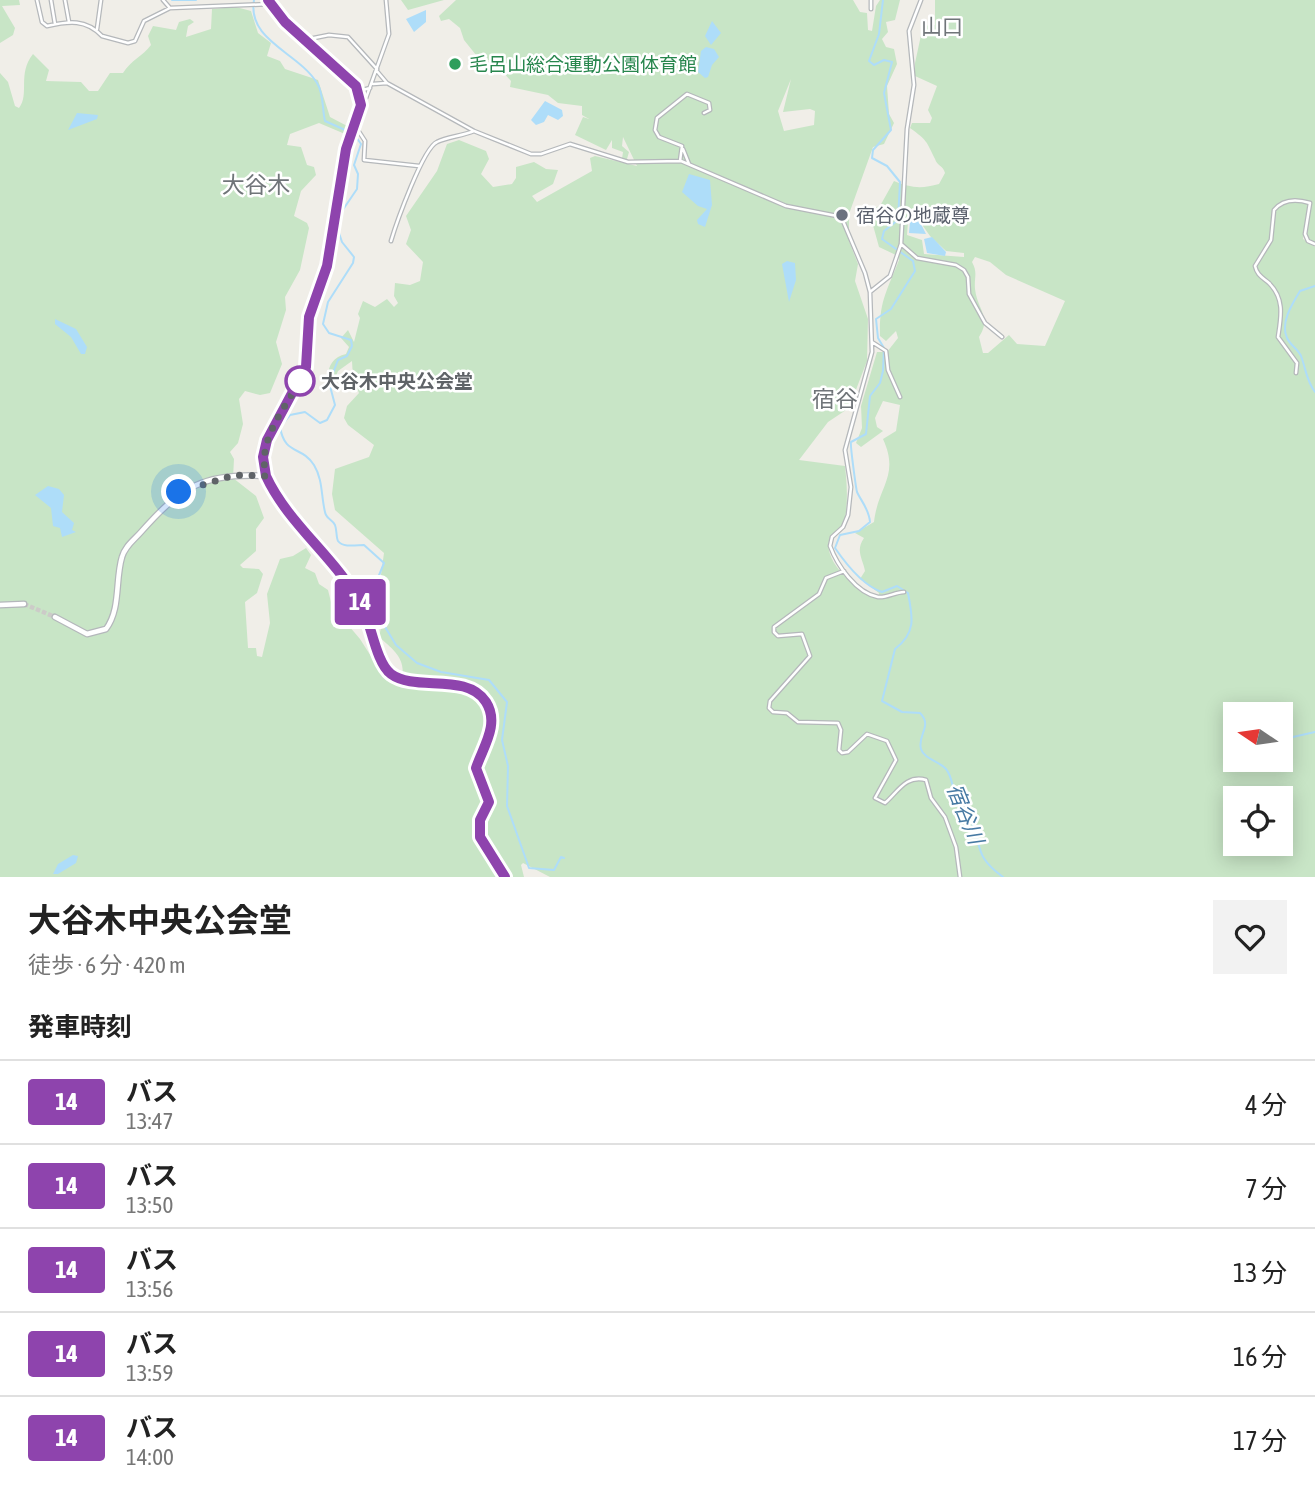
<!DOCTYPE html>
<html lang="ja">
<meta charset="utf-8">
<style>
:root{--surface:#fff;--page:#f2f2f2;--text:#222;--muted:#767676;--line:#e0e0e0}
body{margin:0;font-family:"Asap Condensed","Noto Sans JP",sans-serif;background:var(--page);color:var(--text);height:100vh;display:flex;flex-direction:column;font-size:26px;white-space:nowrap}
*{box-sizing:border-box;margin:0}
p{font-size:23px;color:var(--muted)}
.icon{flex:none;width:38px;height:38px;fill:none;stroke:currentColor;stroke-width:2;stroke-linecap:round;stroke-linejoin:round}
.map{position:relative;height:877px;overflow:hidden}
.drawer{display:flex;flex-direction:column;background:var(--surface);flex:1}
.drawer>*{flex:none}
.badge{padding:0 14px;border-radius:5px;font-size:24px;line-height:46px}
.needle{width:46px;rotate:283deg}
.fabs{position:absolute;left:1223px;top:702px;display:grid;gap:14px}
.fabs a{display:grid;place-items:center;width:70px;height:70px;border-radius:0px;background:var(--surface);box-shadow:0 4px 18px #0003;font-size:35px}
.you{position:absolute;width:35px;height:35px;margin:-18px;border:5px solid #fff;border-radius:50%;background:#1a73e8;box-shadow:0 0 0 10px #1a73e833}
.map>.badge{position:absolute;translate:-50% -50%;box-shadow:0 0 0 4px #fff}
h2{padding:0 28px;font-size:26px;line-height:63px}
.round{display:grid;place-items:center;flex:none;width:74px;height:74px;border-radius:0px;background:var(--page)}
.head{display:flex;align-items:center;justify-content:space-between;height:119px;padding:0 28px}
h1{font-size:33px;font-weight:700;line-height:52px}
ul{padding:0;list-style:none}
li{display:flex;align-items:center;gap:21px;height:84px;padding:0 28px;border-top:2px solid var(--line)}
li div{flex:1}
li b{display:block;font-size:26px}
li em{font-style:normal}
li .badge{min-width:77px;font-weight:700;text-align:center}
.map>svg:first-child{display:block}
</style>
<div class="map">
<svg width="1315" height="877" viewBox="0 0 1315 877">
<rect width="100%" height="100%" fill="#f0eee8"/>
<path fill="#c8e5c6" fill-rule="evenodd" d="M 0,0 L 19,0 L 20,5 L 2,6 L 15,28 L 13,35 L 0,43 Z
M 401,0 L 444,0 L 408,10 Z
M 456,0 L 853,0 L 860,12 L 867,13 L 868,30 L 872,31 L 876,6 L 880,0 L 900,0 L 895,20 L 886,22 L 888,32 L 882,39 L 886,47 L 894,49 L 897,64 L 887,86 L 889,114 L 894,123 L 884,144 L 873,147 L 849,214 L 849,241 L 858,264 L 855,281 L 868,319 L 867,361 L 849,408 L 828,422 L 799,460 L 845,466 C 847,484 848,501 845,519 C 843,528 831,532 829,541 C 824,564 859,592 878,599 L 879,593 L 860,579 L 865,571 C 863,559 855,551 864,538 L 855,533 L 874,522 C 878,486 900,476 883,439 L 896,431 L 900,405 L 883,401 L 875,418 L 877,427 L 883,431 L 861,447 L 856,443 L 862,428 L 861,406 L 877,352 L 887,352 L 898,338 L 896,331 L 886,341 L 880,336 C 879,301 887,291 899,260 L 898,256 L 879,247 L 871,218 L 867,215 L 868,210 L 880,206 L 894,181 C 910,188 922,189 939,184 L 945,173 C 943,165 937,166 935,159 C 926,141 928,141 910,128 L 912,123 L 930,123 L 932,118 L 928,110 L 937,86 L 915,76 L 915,63 L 923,26 L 935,25 L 935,0 L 1315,0 L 1315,244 L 1305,238 L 1306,215 L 1303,239 L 1315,247 L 1315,877 L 550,877 L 523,863 L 521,865 L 524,877 L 0,877 L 0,73 L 8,82 L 15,106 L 19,108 C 30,94 17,74 33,54 L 49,70 L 46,81 L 81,82 L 89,91 L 98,91 L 110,73 L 123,73 C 131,60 143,56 151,45 L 148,36 L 153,26 L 176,30 L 179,22 L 190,19 L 194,22 L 188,26 L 186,37 L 211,29 L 212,9 L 236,7 L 251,11 L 258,33 L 271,43 L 267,56 L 280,61 L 285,69 L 318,80 L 330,117 L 349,127 L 345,134 L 319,123 L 290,134 L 287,145 L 301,147 L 307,165 L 314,167 L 316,175 L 301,191 L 294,216 L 307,223 L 309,228 L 300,270 L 285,297 L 286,310 L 276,342 L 282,364 L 270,393 L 260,395 L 245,391 L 239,399 L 243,424 L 238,443 L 230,452 L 234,459 L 233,478 L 256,496 L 264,518 L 256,529 L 256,551 L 240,565 L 243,568 L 259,569 L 263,574 L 257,593 L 245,602 L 248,648 L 256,648 L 257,656 L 262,657 L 270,623 L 267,594 L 280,559 L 293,556 L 306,548 L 311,555 L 305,568 L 315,573 L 319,584 L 328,590 L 332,606 L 360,639 L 381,672 L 400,683 C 409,661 394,650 379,637 L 386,604 L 380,582 L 384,553 L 335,510 L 332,494 L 335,469 L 369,457 L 374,445 L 348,425 L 344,418 L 347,406 L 359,393 L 353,378 L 352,361 L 338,371 L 334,381 L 329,382 C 326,370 331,357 346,354 L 349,347 L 341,338 L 348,330 L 354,342 L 360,318 L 358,314 L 363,301 L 375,307 L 387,299 L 394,307 L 398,303 L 394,296 L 395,283 L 410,285 L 420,281 L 423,262 L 406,244 L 411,230 L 406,216 L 437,171 L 447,144 L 459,140 L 486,151 L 489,159 L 481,174 L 493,187 L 512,184 L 516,178 L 516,167 L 534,162 L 546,169 L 558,170 L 553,184 L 532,196 L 537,202 L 592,171 L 590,158 L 595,156 L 637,166 L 623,137 L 622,146 L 629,152 L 627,159 L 622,159 L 623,152 L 612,148 L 612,140 L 606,150 L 575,135 L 583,117 L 589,119 L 582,115 L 582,106 L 558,103 L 548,95 L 510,87 L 511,81 L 492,60 L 480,60 L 464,40 L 460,28 L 449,19 L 441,21 L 439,16 ZM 791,79 L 783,112 L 810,109 L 815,111 L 814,125 L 784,131 L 778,111 ZM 909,209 L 923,215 L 923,226 L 930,236 L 946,251 L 964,253 L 964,257 L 924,254 L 922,240 L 907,235 ZM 975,257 L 990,262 L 1006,275 L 1065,301 L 1045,346 L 1017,344 L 1009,335 L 988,353 L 983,353 L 979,337 C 992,317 977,309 975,289 C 974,277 978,273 972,262 ZM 1236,714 L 1281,714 L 1281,760 L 1236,760 ZM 1236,798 L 1281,798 L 1281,844 L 1236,844 Z"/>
<path fill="#aeddf9" d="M 426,10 L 426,22 L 414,32 L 406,19 Z
M 712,21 L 721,33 L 711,45 L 705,36 Z
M 706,47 L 714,49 L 719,57 L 712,65 L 708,77 L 705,78 L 698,72 L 701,51 Z
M 545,101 L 562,110 L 563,116 L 558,120 L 548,115 L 544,122 L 536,125 L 531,120 Z
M 77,113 L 98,115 L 97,119 L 68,130 Z
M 689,174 L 710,180 L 712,205 L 705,227 L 698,224 L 697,220 L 707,209 L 698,206 L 682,192 Z
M 911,211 L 921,215 L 921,224 L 926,234 L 909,233 Z
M 932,237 L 946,252 L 945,256 L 927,253 L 924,239 Z
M 787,261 L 795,263 L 796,280 L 789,302 L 782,264 Z
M 55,319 L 76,329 L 87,347 L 85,354 L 81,354 L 71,337 L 55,324 Z
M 48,486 L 59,489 L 64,495 L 62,512 L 74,523 L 72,530 L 76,532 L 62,537 L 60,528 L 53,526 L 51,508 L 35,495 Z
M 73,855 L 78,856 L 76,863 L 58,874 L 53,874 L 58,864 Z"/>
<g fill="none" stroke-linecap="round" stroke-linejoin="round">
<path stroke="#aeddf9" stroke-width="2" d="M 172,0 L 196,0
M 254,0 C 247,41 298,52 317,83 C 324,94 322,109 325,121 L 354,134 L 361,144 L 354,165 L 358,174 L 357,189 L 340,214 L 337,227 L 342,242 L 354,257 L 353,263 L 328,302 L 323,324 L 329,333 L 351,340 L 352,346 L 347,356 L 338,360 L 331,378 L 330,386 L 335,405 L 327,420 L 320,423 L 305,412 L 290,415 L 280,427 C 285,456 301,445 314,465 C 323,480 321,496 325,512 C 326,519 332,519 335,525 C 337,530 336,537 338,541 C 343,548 357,545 364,545 L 384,563 L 371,595 L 376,612 L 396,645 L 417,663 L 441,672 L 489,680 L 507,702 L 502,740 L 508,766 L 507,806 L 529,868 L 554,870 L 561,857 L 564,858
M 883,0 L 879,34 L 869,61 L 874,65 L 884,60 L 892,62 L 884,93 L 891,130 L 873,150 L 872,158 L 887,166 L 900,182 L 898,220 L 884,231 L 882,239 L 913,261 L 915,271 L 891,309 L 876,319 L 878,338 L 884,348 L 883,371 L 880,383 L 870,396 L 866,434 L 851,442 C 850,445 856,488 857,492 C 861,501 869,509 870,522 L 859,531 L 840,535 L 835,548 C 846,564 864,586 882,592 L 897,586 L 908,593 C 913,618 916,633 895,649 L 882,701 L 902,712 L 920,713 C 933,726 917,735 921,749 C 924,759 939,761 946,769 C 952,776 952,786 955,794 C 959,803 966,809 970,818 C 983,847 973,855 1003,877
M 1315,286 L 1300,291 C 1292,304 1280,323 1287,338 C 1290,345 1298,349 1301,356 C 1306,369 1306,380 1315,392
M 1293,737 L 1315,732"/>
<path stroke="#cccbc8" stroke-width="4.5" stroke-dasharray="4.5 2" stroke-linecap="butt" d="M 24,604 L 55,617"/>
<defs>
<path id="street" d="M 37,0 L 42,22 L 47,26 C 69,21 86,19 102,36 L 128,43 L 135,41 L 144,21 L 170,8 L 270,4
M 51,0 L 55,24
M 65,0 L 69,22
M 163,0 L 170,8
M 871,9 L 871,0
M 97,29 L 101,0
M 304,40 L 329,35 L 348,37 L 377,69
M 376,70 L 387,83 L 474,131 L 531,154 L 541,154 L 570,144 L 628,162 L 681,161 L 786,206 L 837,216 L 843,221 L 865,273 L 870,292 L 872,352 L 845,450 L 851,487 L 848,515 L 843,527 L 832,537 L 830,546 C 837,565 856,593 878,597 C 887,598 895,592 904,592
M 373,84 L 387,83
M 359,91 L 370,88
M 361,101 L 366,98 L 389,34 L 386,0
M 354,124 L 365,141 L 364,160 L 419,166
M 683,149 L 689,164
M 680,161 L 682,146 L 659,137 L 655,130 L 657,118 L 687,94 L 709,103 L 710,110 L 704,113
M 391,241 C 396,224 423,148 437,142 C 447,137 462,136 474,131
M 901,244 L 917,258 L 956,265 L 964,270 L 968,277 L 969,294 L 985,323 L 1002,337
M 870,292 L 890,276 L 901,244 L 907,129 L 914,85 L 909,31 L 921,0
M 872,342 L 886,351 L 888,370 L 900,397
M 1296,373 L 1297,363 L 1278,337 C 1281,317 1285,299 1269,283 C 1262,277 1257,275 1255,266 L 1271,240 L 1274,210 C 1283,199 1297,199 1310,203 L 1305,234 L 1308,241 L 1315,244
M 844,571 L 826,578 L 819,594 L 774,627 L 774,632 L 778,636 L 802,634 L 810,656 L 770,701 L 769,708 L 773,712 L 787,713 L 798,722 L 838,723 L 841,730 L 839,750 L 842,753 L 848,752 L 867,734 L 887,741 L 896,760 L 875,798 L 885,803 C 897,793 906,774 926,780 L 931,798 L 945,817 L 956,847 L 960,877"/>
<path id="secondary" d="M 268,0 L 285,22 L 356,86 L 361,105 L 348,143 L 324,278 L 309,317 L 305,367 L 267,440 L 263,457 L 266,476 C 288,523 337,560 361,605 C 371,623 376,663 391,673 C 417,693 461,674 486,702 L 491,732 L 476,768 L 489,802 L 480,820 L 480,837 L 505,877
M 0,605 L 24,604
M 55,617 L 87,634 L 106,629 C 121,609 115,580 122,557 C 125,546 134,540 141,532 C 181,487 204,472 266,476"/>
</defs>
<use href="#street" stroke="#b5b8bb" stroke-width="5"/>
<use href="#secondary" stroke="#b4b7bb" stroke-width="7"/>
<use href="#street" stroke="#fff" stroke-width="2.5"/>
<use href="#secondary" stroke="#fff" stroke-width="4.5"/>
</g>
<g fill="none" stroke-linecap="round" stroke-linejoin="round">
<defs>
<path id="line" d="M 268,0 L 285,22 L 356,86 L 361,105 L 346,149 L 327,266 L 309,317 L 306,367 L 267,440 L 263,457 L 266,476 C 288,524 337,559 362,606 C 371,623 376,663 391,674 C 415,692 467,672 486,702 C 500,724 483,747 476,768 L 489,802 L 480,820 L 480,837 L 505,877"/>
</defs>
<use href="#line" stroke="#fff" stroke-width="16"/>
<use href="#line" stroke="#8e44ad" stroke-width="10"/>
<path stroke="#5f6367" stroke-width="7" stroke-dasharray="0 12.6" d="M 179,492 L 235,475 L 266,476 C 257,439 285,409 302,377 L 300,381"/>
</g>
<circle fill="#2e9e5b" stroke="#fff" stroke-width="2.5" cx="455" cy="64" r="7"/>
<circle fill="#6b7280" stroke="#fff" stroke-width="2.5" cx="842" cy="215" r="7"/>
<circle fill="#fff" stroke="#8e44ad" stroke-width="3.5" cx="300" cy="381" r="14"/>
<g text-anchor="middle" stroke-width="5" stroke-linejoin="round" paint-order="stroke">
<g font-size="19" fill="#27864d" stroke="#fff" text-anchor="start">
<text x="469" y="71">毛呂山総合運動公園体育館</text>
</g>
<g font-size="19" fill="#5b616d" stroke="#fff" text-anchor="start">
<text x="856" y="222">宿谷の地蔵尊</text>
</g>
<g font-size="19" font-weight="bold" fill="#5f6367" stroke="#fff" text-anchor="start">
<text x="321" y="388">大谷木中央公会堂</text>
</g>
<g font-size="21" fill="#707579" stroke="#fff">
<text x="942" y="34">山口</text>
</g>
<g font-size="21" font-style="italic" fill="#477aa3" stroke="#fff">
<text transform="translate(965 814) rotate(68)" y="7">宿谷川</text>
</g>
<g font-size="23" fill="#707579" stroke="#fff">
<text x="256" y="193">大谷木</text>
<text x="835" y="407">宿谷</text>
</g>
</g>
</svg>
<div class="fabs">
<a><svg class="needle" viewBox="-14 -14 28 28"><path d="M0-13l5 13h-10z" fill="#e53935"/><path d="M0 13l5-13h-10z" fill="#767676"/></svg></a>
<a><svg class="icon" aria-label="locate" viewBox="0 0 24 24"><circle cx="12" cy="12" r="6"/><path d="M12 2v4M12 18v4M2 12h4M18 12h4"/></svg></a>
</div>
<div class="you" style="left:179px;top:492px"></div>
<b class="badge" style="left:360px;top:602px;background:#8e44ad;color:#fff">14</b>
</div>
<section class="drawer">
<div class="head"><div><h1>大谷木中央公会堂</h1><p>徒歩 · 6 分 · 420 m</p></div><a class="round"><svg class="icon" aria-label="heart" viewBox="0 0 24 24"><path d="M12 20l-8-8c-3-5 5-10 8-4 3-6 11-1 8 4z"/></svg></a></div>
<h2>発車時刻</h2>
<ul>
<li><span class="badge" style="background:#8e44ad;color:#fff">14</span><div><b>バス</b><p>13:47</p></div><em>4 分</em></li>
<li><span class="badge" style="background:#8e44ad;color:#fff">14</span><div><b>バス</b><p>13:50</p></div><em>7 分</em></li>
<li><span class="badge" style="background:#8e44ad;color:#fff">14</span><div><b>バス</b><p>13:56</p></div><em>13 分</em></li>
<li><span class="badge" style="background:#8e44ad;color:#fff">14</span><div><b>バス</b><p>13:59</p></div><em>16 分</em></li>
<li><span class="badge" style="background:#8e44ad;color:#fff">14</span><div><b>バス</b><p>14:00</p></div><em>17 分</em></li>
</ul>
</section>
